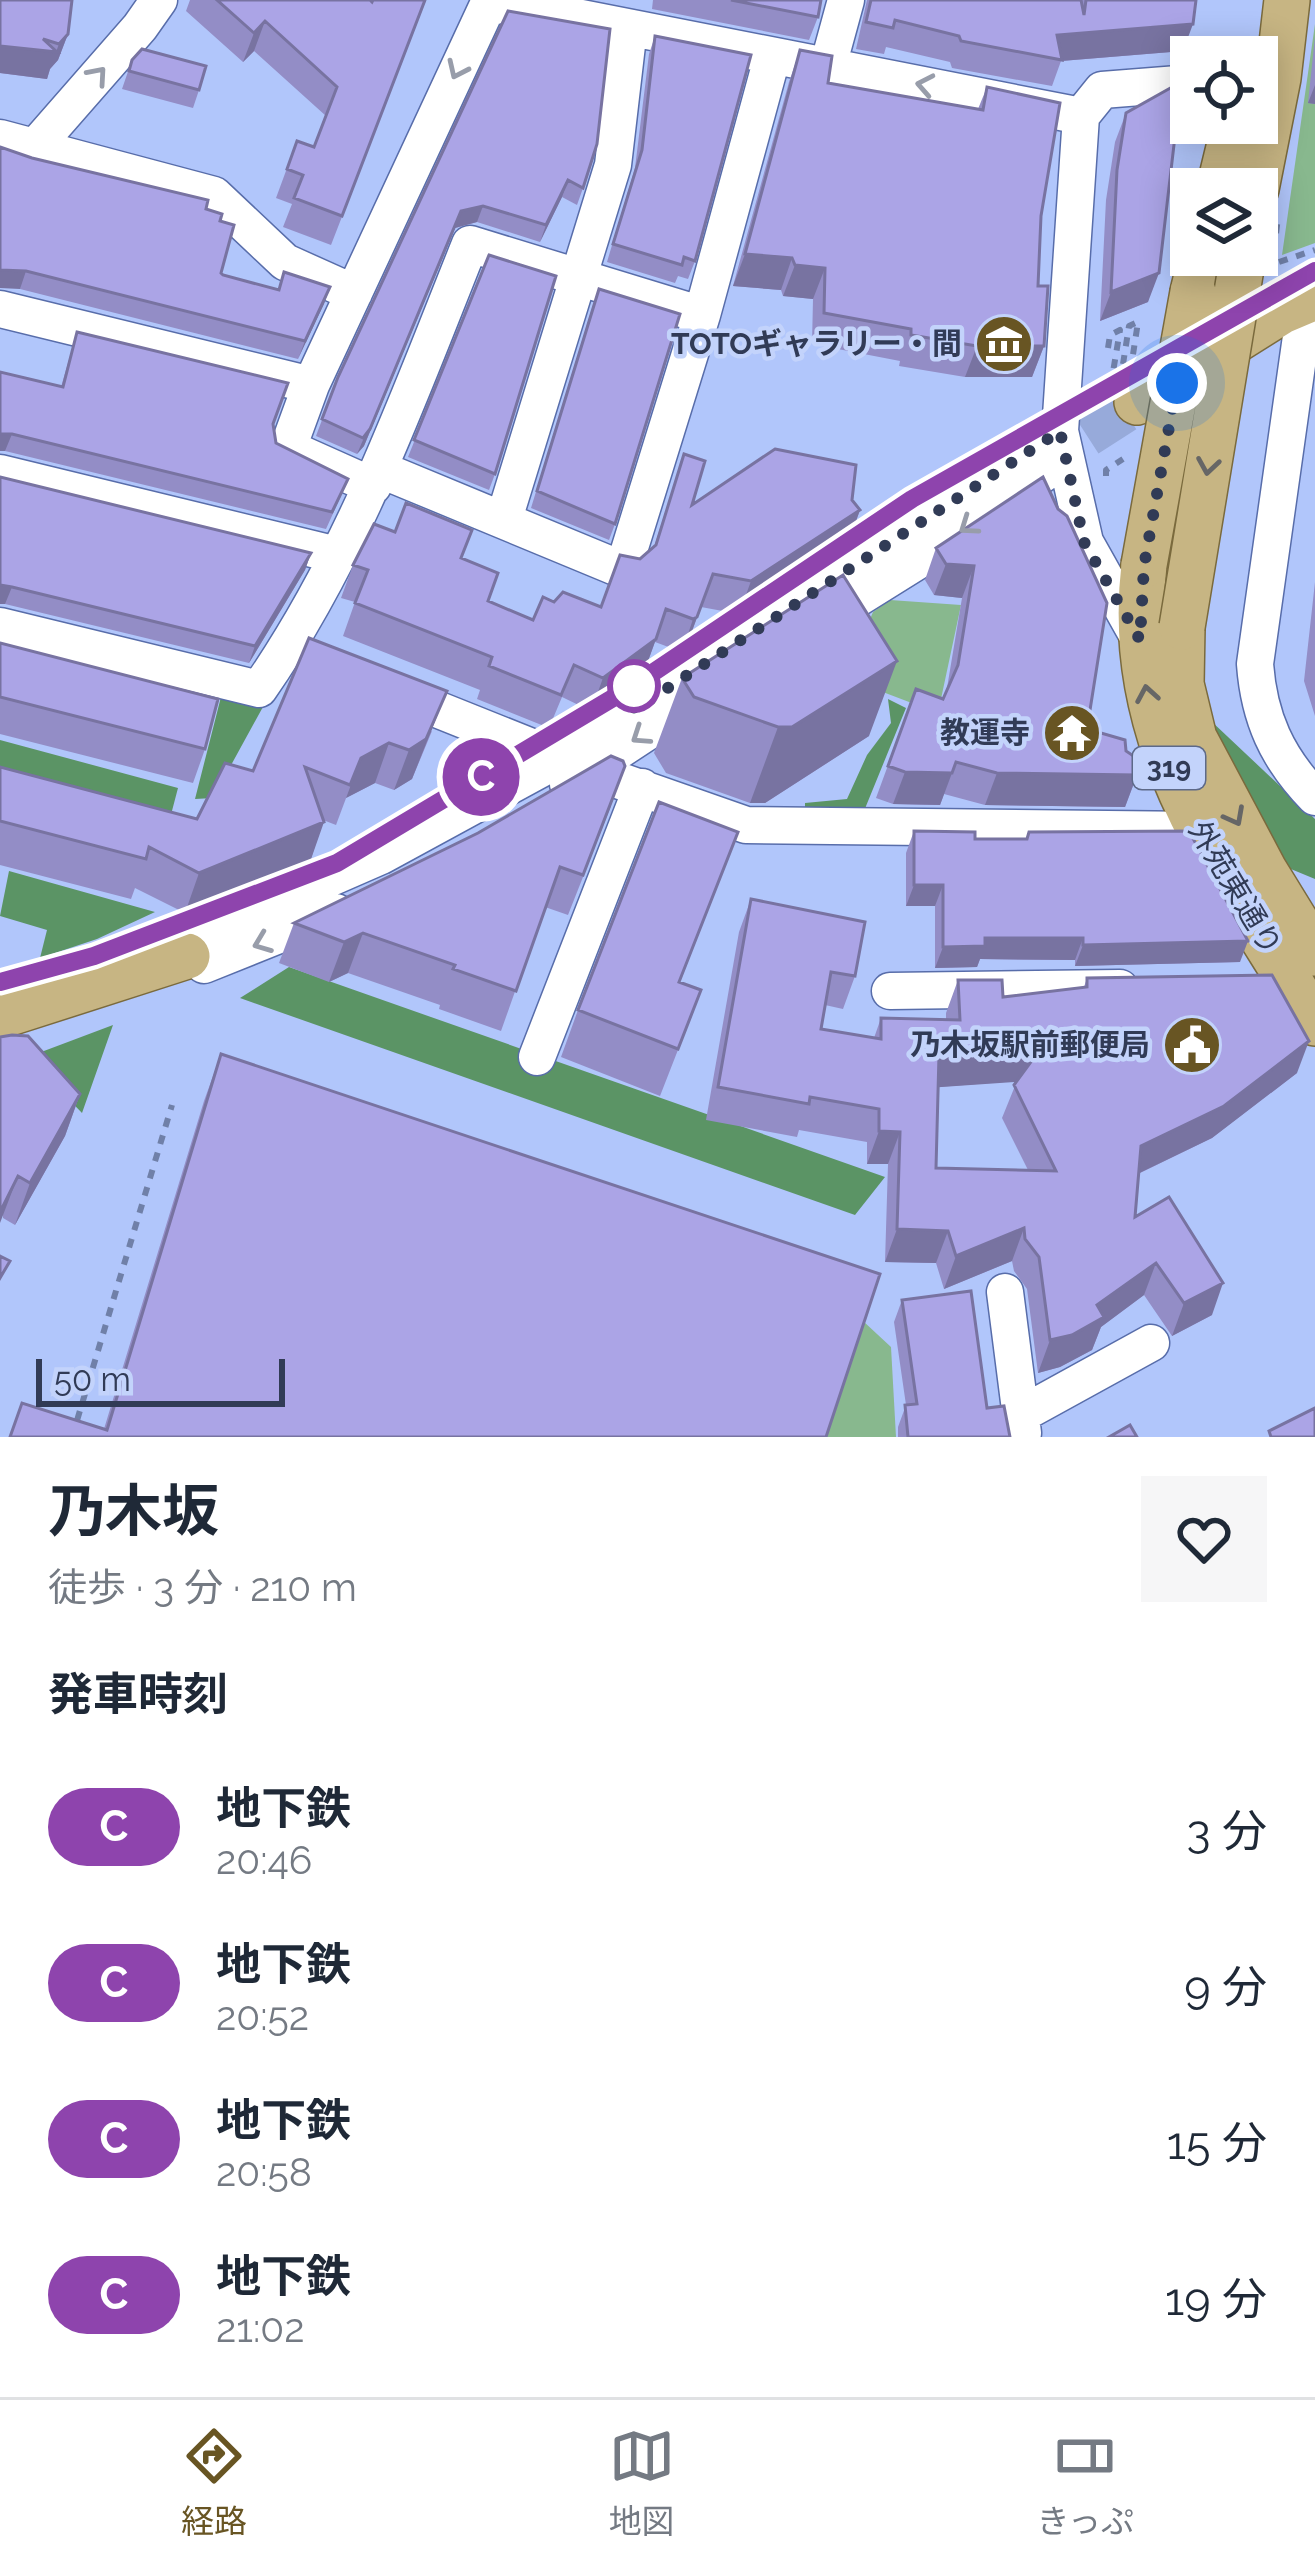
<!DOCTYPE html>
<html lang="ja">
<meta charset="utf-8">
<style>
:root{--surface:#fff;--page:#f6f6f7;--text:#1f2937;--muted:#747a83;--line:#e0e1e3;--accent:#685523}
body{margin:0;font-family:Raleway,"Noto Sans JP",sans-serif;background:var(--page);color:var(--text);height:100vh;display:flex;flex-direction:column;font-size:45px;white-space:nowrap}
*{box-sizing:border-box;margin:0}
p{font-size:39px;color:var(--muted)}
.icon{flex:none;width:66px;height:66px;fill:none;stroke:currentColor;stroke-width:2;stroke-linecap:round;stroke-linejoin:round}
.map{position:relative;height:1437px;overflow:hidden}
.drawer{display:flex;flex-direction:column;background:var(--surface);flex:1}
.drawer>*{flex:none}
.badge{padding:0 24px;border-radius:39px;font-size:42px;line-height:78px}
.tools{position:absolute;left:1170px;top:36px;display:grid;gap:24px}
.tools a{display:grid;place-items:center;width:108px;height:108px;border-radius:0px;background:var(--surface);box-shadow:0 6px 30px #0003;font-size:60px}
.scale{position:absolute;left:36px;bottom:30px;width:249px;box-sizing:border-box;padding-left:12px;border:6px solid #313b56;border-top:0;font-size:33px;line-height:42px;white-space:nowrap;color:#313b56;-webkit-text-stroke:9px #c3d3fb;paint-order:stroke}
.you{position:absolute;width:60px;height:60px;margin:-30px;border:9px solid #fff;border-radius:50%;background:#1a73e8;box-shadow:0 0 0 18px #1a73e833}
.map>.badge{position:absolute;translate:-50% -50%;box-shadow:0 0 0 6px #fff}
h2{padding:0 48px;font-size:45px;line-height:108px}
.round{display:grid;place-items:center;flex:none;width:126px;height:126px;border-radius:0px;background:var(--page)}
.head{display:flex;align-items:center;justify-content:space-between;height:204px;padding:0 48px}
h1{font-size:57px;font-weight:700;line-height:90px}
ul{padding:0;list-style:none}
li{display:flex;align-items:center;gap:36px;height:156px;padding:0 48px}
li div{flex:1}
li b{display:block;font-size:45px}
li em{font-style:normal}
li .badge{min-width:132px;font-weight:700;text-align:center}
.tab-bar{display:flex;justify-content:space-around;align-items:center;height:168px;border-top:3px solid var(--line);background:var(--surface);font-size:33px;color:var(--muted)}
.tab-bar a{display:grid;justify-items:center;gap:6px}
.tab-bar .active{color:var(--accent)}
.map>svg:first-child{display:block}
</style>
<div class="map">
<svg width="1315" height="1437" viewBox="0 0 1315 1437">
<rect width="100%" height="100%" fill="#b1c6fb"/>
<path fill="#88b88e" d="M 1315,24 L 1315,243 L 1282,255 Z
M 890,600 L 961,605 L 938,713 L 846,678 L 873,612 Z
M 863,1321 L 891,1347 L 896,1437 L 511,1437 Z"/>
<path fill="#5b9465" d="M 222,693 L 264,705 L 213,798 L 195,799 Z
M 888,699 L 906,708 L 864,811 L 805,817 L 805,803 L 847,799 L 867,755 L 891,723 Z
M 1210,720 L 1315,819 L 1315,879 L 1286,867 L 1231,791 Z
M 0,740 L 178,788 L 163,845 L 0,800 Z
M 9,871 L 155,912 L 97,939 L 40,958 L 47,930 L 0,916 Z
M 289,967 L 885,1177 L 855,1215 L 240,998 Z
M 113,1025 L 82,1113 L 28,1057 Z"/>
<g fill="none" stroke-linecap="round" stroke-linejoin="round">
<path stroke="#97aada" stroke-width="45" stroke-dasharray="45 22" stroke-linecap="butt" d="M 1030,471 L 1137,402"/>
<defs>
<path id="minor" d="M 828,66 L 846,0
M 0,138 L 214,195 L 285,262 L 354,293
M 35,147 L 140,27 L 159,0
M 1306,301 L 1255,664 C 1259,718 1277,758 1315,797
M 0,309 L 311,385
M 379,469 L 623,570 L 702,315 L 772,58
M 0,473 L 337,555
M 373,486 L 288,448 L 311,385 L 486,9 L 505,3 L 1081,116
M 504,519 L 613,165 L 629,28
M 815,625 L 932,552 L 1064,459
M 0,626 L 259,689 C 353,554 409,396 470,244 L 702,315
M 1140,640 L 1085,542 L 1060,431 L 1081,116 L 1102,90 L 1191,83
M 394,692 L 589,770 L 746,825 L 1200,830
M 568,784 L 708,692
M 336,912 L 204,965 L 193,938 L 381,856 L 561,758 L 1060,431
M 890,991 L 1120,988
M 537,1057 L 642,787
M 1005,1292 L 1023,1433
M 1020,1415 L 1151,1343"/>
<path id="major" d="M 1219,189 L 1235,123
M 1256,189 L 1278,78 L 1287,0
M 1193,292 L 1202,255
M 1137,402 L 1282,311 L 1315,297
M 1144,565 C 1122,749 1226,873 1315,1023
M 1182,627 L 1181,684 L 1194,738 L 1264,870 L 1315,953
M 0,1016 L 187,956"/>
</defs>
<use href="#minor" stroke="#586daa" stroke-width="39"/>
<use href="#major" stroke="#7a6a3d" stroke-width="48"/>
<path stroke="#7080a8" stroke-width="6" stroke-dasharray="9 9" stroke-linecap="butt" d="M 1274,251 L 1278,217
M 1279,262 L 1315,250
M 1108,348 L 1110,335 L 1120,330 L 1113,372
M 1123,364 L 1129,326 L 1138,322 L 1132,361
M 1106,476 L 1106,470 L 1123,459
M 72,1437 L 172,1105"/>
<use href="#minor" stroke="#fff" stroke-width="36"/>
<use href="#major" stroke="#c7b583" stroke-width="45"/>
<defs>
<path id="major-bridge" d="M 1144,565 L 1193,292
M 1182,627 L 1241,268"/>
</defs>
<use href="#major-bridge" stroke="#7a6a3d" stroke-width="48" stroke-linecap="butt"/>
<use href="#major-bridge" stroke="#c7b583" stroke-width="45"/>
</g>
<path fill="#938dc6" fill-rule="evenodd" d="M 0,0 L 68,34 L 58,60 L 50,69 L 47,79 L 0,73 Z
M 190,0 L 370,0 L 372,2 L 426,0 L 331,245 L 283,227 L 292,204 L 276,198 L 297,141 L 314,147 L 326,116 L 254,51 L 243,62 L 186,11 Z
M 653,0 L 821,0 L 818,17 L 809,40 L 652,9 Z
M 867,0 L 1196,0 L 1183,51 L 1061,61 L 1052,86 L 952,68 L 950,62 L 886,47 L 884,54 L 856,49 Z
M 508,11 L 583,188 L 577,205 L 562,197 L 540,242 L 477,222 L 455,228 L 364,446 L 357,454 L 316,436 L 338,377 Z
M 655,36 L 695,261 L 688,279 L 678,276 L 675,283 L 607,262 L 635,168 L 649,54 Z
M 1315,36 L 1315,104 L 1308,103 Z
M 800,50 L 828,83 L 978,109 L 987,87 L 1041,216 L 1038,286 L 1044,346 L 1032,377 L 965,377 L 899,366 L 900,361 L 812,344 L 813,299 L 783,296 L 781,290 L 733,286 L 789,82 Z
M 132,60 L 199,90 L 193,108 L 122,89 Z
M 1126,113 L 1173,158 L 1148,302 L 1100,321 L 1106,200 L 1115,142 Z
M 32,158 L 206,209 L 220,221 L 221,273 L 223,275 L 278,290 L 284,272 L 330,287 L 298,359 L 20,289 Z
M 489,255 L 495,474 L 489,490 L 408,457 Z
M 593,305 L 615,524 L 609,540 L 531,508 Z
M 77,332 L 273,424 L 276,443 L 341,496 L 326,529 L 5,451 L 0,372 L 61,387 Z
M 684,454 L 692,505 L 852,500 L 860,510 L 848,543 L 739,614 L 701,607 L 685,650 L 682,652 L 655,642 L 644,672 L 591,711 L 562,697 L 549,728 L 477,699 L 480,690 L 343,636 L 355,602 L 341,598 L 353,565 L 462,558 L 488,601 L 533,620 L 554,602 L 601,607 L 640,559 L 654,547 Z
M 0,477 L 311,553 L 305,570 L 249,663 L 5,604 Z
M 1043,477 L 1087,729 L 1126,751 L 1137,775 L 1125,807 L 985,805 L 944,794 L 940,805 L 893,804 L 876,798 L 916,689 L 943,699 L 947,688 L 962,598 L 934,595 L 925,580 L 936,548 Z
M 1315,582 L 1315,716 L 1304,681 Z
M 0,643 L 205,749 L 193,783 L 0,734 Z
M 682,678 L 869,736 L 765,803 L 750,803 L 666,773 L 654,753 Z
M 432,731 L 412,779 L 394,790 L 375,783 L 346,798 L 336,825 L 323,820 L 310,862 L 185,913 L 135,888 L 131,899 L 0,865 L 0,767 L 197,819 L 253,771 Z
M 611,806 L 568,915 L 545,907 L 501,1031 L 439,1009 L 440,1005 L 348,973 L 329,982 L 279,963 L 294,923 Z
M 914,831 L 975,839 L 1240,962 L 1075,966 L 1075,960 L 980,959 L 977,967 L 935,968 L 935,906 L 906,906 L 906,853 Z
M 720,879 L 680,982 L 683,1037 L 660,1096 L 561,1057 L 578,1010 Z
M 751,899 L 855,976 L 843,1009 L 825,1005 L 821,1029 L 874,1038 L 881,1018 L 946,1019 L 946,1013 L 958,980 L 1003,997 L 1084,987 L 1087,978 L 1297,1073 L 1212,1138 L 1138,1174 L 1135,1217 L 1212,1315 L 1172,1336 L 1144,1295 L 1101,1327 L 1092,1350 L 1060,1367 L 1038,1373 L 1027,1289 L 1014,1271 L 1012,1261 L 944,1289 L 936,1263 L 885,1262 L 888,1164 L 867,1164 L 867,1142 L 799,1130 L 797,1137 L 706,1120 L 739,932 ZM 1017,1081 L 1002,1118 L 1028,1170 L 936,1168 L 938,1087 Z
M 0,1037 L 80,1094 L 65,1136 L 15,1225 L 3,1218 Z
M 221,1054 L 826,1437 L 104,1429 L 204,1101 Z
M 902,1300 L 987,1408 L 1010,1437 L 898,1437 L 898,1427 L 906,1405 L 894,1322 Z"/>
<path fill="#7873a1" d="M 265,21 L 254,51 L 243,62 L 254,33 Z
M 1193,24 L 1183,51 L 1061,61 L 1057,35 Z
M 68,34 L 58,60 L 50,69 L 47,79 L 0,73 L 0,46 L 56,52 L 59,44 Z
M 1315,85 L 1315,104 L 1308,103 Z
M 568,180 L 562,197 L 540,242 L 546,225 Z
M 483,206 L 477,222 L 455,228 L 364,446 L 357,454 L 461,211 Z
M 745,254 L 792,258 L 781,290 L 733,286 Z
M 795,265 L 825,268 L 813,299 L 783,296 Z
M 0,270 L 26,271 L 20,289 L 0,288 Z
M 1159,273 L 1148,302 L 1100,321 L 1111,292 Z
M 330,287 L 324,304 L 298,359 L 305,341 Z
M 977,346 L 1044,346 L 1032,377 L 965,377 Z
M 0,434 L 12,434 L 5,451 L 0,451 Z
M 860,510 L 848,543 L 739,614 L 751,581 Z
M 311,553 L 305,570 L 249,663 L 255,646 Z
M 946,564 L 974,566 L 962,598 L 934,595 Z
M 713,574 L 685,650 L 682,652 L 693,619 Z
M 0,585 L 12,587 L 5,604 L 0,604 Z
M 656,639 L 644,672 L 591,711 L 603,678 Z
M 897,661 L 869,736 L 765,803 L 750,803 L 778,727 Z
M 447,691 L 412,779 L 394,790 L 409,750 Z
M 389,743 L 375,783 L 346,798 L 336,825 L 361,758 Z
M 905,772 L 952,773 L 940,805 L 893,804 Z
M 997,773 L 1137,775 L 1125,807 L 985,805 Z
M 324,822 L 310,862 L 185,913 L 199,873 Z
M 914,885 L 943,885 L 935,906 L 906,906 Z
M 363,933 L 348,973 L 329,982 L 344,942 Z
M 985,938 L 1083,938 L 1075,960 L 980,959 L 977,967 L 935,968 L 943,947 Z
M 1248,941 L 1240,962 L 1075,966 L 1083,945 Z
M 1309,1041 L 1297,1073 L 1212,1138 L 1129,1178 L 1141,1146 Z
M 1041,1048 L 1029,1081 L 927,1088 L 939,1055 Z
M 80,1094 L 65,1136 L 15,1225 L 30,1183 Z
M 879,1131 L 900,1132 L 888,1164 L 867,1164 Z
M 18,1176 L 0,1223 L 0,1212 Z
M 1024,1228 L 1012,1261 L 944,1289 L 956,1256 Z
M 897,1229 L 948,1231 L 936,1263 L 885,1262 Z
M 1156,1263 L 1144,1295 L 1101,1327 L 1092,1350 L 1060,1367 L 1038,1373 L 1050,1340 Z
M 1223,1283 L 1212,1315 L 1172,1336 L 1184,1303 Z"/>
<path fill="#aba4e6" stroke="#7873a1" stroke-width="3" fill-rule="evenodd" d="M 0,0 L 72,0 L 68,34 L 59,44 L 43,39 L 57,52 L 0,46 Z
M 217,0 L 370,0 L 372,2 L 373,0 L 425,0 L 342,216 L 294,198 L 303,175 L 287,169 L 297,141 L 314,147 L 337,87 L 265,21 L 254,33 Z
M 731,0 L 821,0 L 818,17 Z
M 871,0 L 1081,0 L 1084,15 L 1086,0 L 1196,0 L 1193,24 L 1057,35 L 1062,60 L 961,41 L 959,36 L 895,20 L 893,28 L 866,22 Z
M 508,11 L 610,29 L 597,144 L 583,188 L 568,180 L 546,225 L 483,206 L 461,211 L 370,429 L 363,438 L 322,419 L 338,377 Z
M 655,36 L 751,55 L 695,261 L 684,257 L 682,265 L 613,244 L 642,150 Z
M 142,49 L 206,66 L 199,90 L 129,71 L 132,60 Z
M 800,50 L 832,56 L 828,83 L 983,110 L 987,87 L 1060,103 L 1041,216 L 1038,286 L 1048,286 L 1044,346 L 977,346 L 911,335 L 911,329 L 824,313 L 825,268 L 795,265 L 792,258 L 745,254 Z
M 1190,77 L 1181,136 L 1175,136 L 1159,273 L 1111,292 L 1117,170 L 1126,113 Z
M 0,147 L 32,158 L 208,200 L 206,209 L 222,214 L 220,221 L 234,225 L 221,273 L 223,275 L 279,290 L 284,272 L 330,287 L 305,341 L 26,271 L 0,270 Z
M 489,255 L 556,276 L 495,474 L 414,440 Z
M 599,289 L 680,314 L 615,524 L 537,491 Z
M 77,332 L 288,383 L 273,424 L 276,443 L 348,479 L 332,512 L 12,434 L 0,434 L 0,372 L 63,387 Z
M 775,449 L 856,465 L 852,500 L 860,510 L 751,581 L 713,574 L 697,617 L 693,619 L 666,609 L 656,639 L 603,678 L 574,665 L 561,695 L 489,666 L 492,657 L 355,603 L 368,570 L 353,565 L 374,524 L 395,532 L 406,503 L 472,530 L 461,558 L 498,573 L 488,601 L 533,620 L 543,597 L 554,602 L 563,592 L 601,607 L 620,555 L 640,559 L 656,545 L 684,454 L 705,461 L 692,505 Z
M 0,477 L 311,553 L 255,646 L 12,587 L 0,585 Z
M 1043,477 L 1058,509 L 1067,516 L 1107,603 L 1087,729 L 1125,740 L 1126,751 L 1138,759 L 1137,775 L 997,773 L 956,762 L 952,773 L 905,772 L 888,766 L 916,689 L 943,699 L 958,665 L 974,566 L 946,564 L 936,548 Z
M 843,575 L 897,661 L 792,727 L 778,727 L 694,697 L 682,678 Z
M 309,638 L 447,691 L 426,739 L 409,750 L 389,743 L 361,758 L 350,785 L 305,767 L 324,822 L 199,873 L 149,847 L 146,859 L 0,821 L 0,767 L 197,819 L 225,763 L 253,771 Z
M 0,643 L 218,699 L 205,749 L 0,697 Z
M 611,756 L 623,761 L 625,766 L 583,875 L 560,867 L 516,991 L 453,969 L 455,965 L 363,933 L 344,942 L 294,923 L 478,833 Z
M 659,802 L 738,832 L 679,982 L 701,990 L 678,1049 L 578,1010 Z
M 914,831 L 975,832 L 975,839 L 1027,839 L 1029,832 L 1189,831 L 1248,941 L 1083,945 L 1083,938 L 985,938 L 985,946 L 943,947 L 943,885 L 914,885 Z
M 751,899 L 865,922 L 855,976 L 831,972 L 821,1029 L 881,1039 L 881,1018 L 960,1020 L 958,980 L 1002,980 L 1003,997 L 1087,987 L 1087,978 L 1272,975 L 1309,1041 L 1224,1106 L 1141,1146 L 1135,1217 L 1169,1197 L 1223,1283 L 1184,1303 L 1156,1263 L 1097,1305 L 1104,1317 L 1072,1335 L 1050,1340 L 1039,1257 L 1025,1239 L 1024,1228 L 956,1256 L 948,1231 L 897,1229 L 900,1132 L 879,1131 L 879,1109 L 810,1097 L 809,1104 L 718,1087 ZM 1041,1048 L 1014,1085 L 1056,1171 L 936,1168 L 939,1055 Z
M 12,1035 L 28,1036 L 80,1094 L 30,1183 L 18,1176 L 0,1212 L 0,1037 Z
M 221,1054 L 880,1274 L 826,1437 L 10,1437 L 22,1403 L 107,1430 Z
M 0,1256 L 10,1261 L 0,1278 Z
M 971,1291 L 987,1408 L 1004,1406 L 1010,1437 L 908,1437 L 905,1405 L 917,1404 L 902,1300 Z
M 1315,1408 L 1315,1437 L 1271,1437 L 1269,1431 Z
M 1130,1425 L 1137,1437 L 1109,1437 Z"/>
<defs><path id="oneway-chevron" d="M-2-3.5L2.5 0L-2 3.5" fill="none" stroke-width="1.6" stroke-linecap="round" stroke-linejoin="round" transform="scale(3)"/></defs>
<g stroke="#989daa">
<use href="#oneway-chevron" transform="translate(457 70) rotate(115)"/>
<use href="#oneway-chevron" transform="translate(98 75) rotate(-49)"/>
<use href="#oneway-chevron" transform="translate(925 85) rotate(-169)"/>
<use href="#oneway-chevron" transform="translate(968 526) rotate(145)"/>
<use href="#oneway-chevron" transform="translate(640 736) rotate(146)"/>
<use href="#oneway-chevron" transform="translate(262 943) rotate(159)"/>
</g>
<g stroke="#666">
<use href="#oneway-chevron" transform="translate(1208 466) rotate(99)"/>
<use href="#oneway-chevron" transform="translate(1147 694) rotate(-100)"/>
<use href="#oneway-chevron" transform="translate(1235 817) rotate(62)"/>
</g>
<g fill="none" stroke-linecap="round" stroke-linejoin="round">
<defs>
<path id="line" d="M 0,982 L 94,956 L 337,863 L 633,686 L 912,499 L 1315,271"/>
</defs>
<use href="#line" stroke="#fff" stroke-width="27"/>
<use href="#line" stroke="#8e44ad" stroke-width="18"/>
<path stroke="#313b56" stroke-width="12" stroke-dasharray="0 21.6" d="M 634,686 L 634,710 L 1060,431 L 1084,542 L 1140,640 L 1144,566 L 1177,383"/>
</g>
<defs>
<symbol id="museum-disc" viewBox="-11 -11 22 22"><circle r="9.5" fill="#685523" stroke="#c3d3fb"/><path d="M0-6L6-3V-2H-6V-3ZM-5-1h2V3h-2ZM-1-1h2V3h-2ZM3-1h2V3H3ZM-6 4H6V6H-6Z" fill="#fff"/></symbol>
<symbol id="temple-disc" viewBox="-11 -11 22 22"><circle r="9.5" fill="#685523" stroke="#c3d3fb"/><path d="M0-6L5-2H3V0L6.5 2.5H4V6H1.5V3h-3V6H-4V2.5H-6.5L-3 0V-2H-5Z" fill="#fff"/></symbol>
<symbol id="civic-disc" viewBox="-11 -11 22 22"><circle r="9.5" fill="#685523" stroke="#c3d3fb"/><path d="M-.6-6.5H3V-4.5H.6V-3L4-1V1h2V6H-6V1h2V-1L-.6-3ZM-1.2 2.5V6h2.4V2.5Z" fill="#fff"/></symbol>
</defs>
<g fill-rule="evenodd">
<use href="#museum-disc" x="971" y="311" width="66" height="66"/>
<use href="#temple-disc" x="1039" y="700" width="66" height="66"/>
<use href="#civic-disc" x="1159" y="1012" width="66" height="66"/>
</g>
<circle fill="#fff" stroke="#8e44ad" stroke-width="6" cx="634" cy="686" r="24"/>
<g text-anchor="middle" stroke-width="9" stroke-linejoin="round" paint-order="stroke">
<rect fill="#c3d3fb" stroke="#5d6988" stroke-width="3" x="1133" y="747" width="72" height="42" rx="9"/>
<g font-size="27" font-weight="bold" fill="#313b56">
<text x="1169" y="777">319</text>
</g>
<g font-size="30" font-weight="bold" fill="#313b56" stroke="#c3d3fb" text-anchor="end">
<text x="962" y="354">TOTOギャラリー・間</text>
<text x="1030" y="743">教運寺</text>
<text x="1150" y="1055">乃木坂駅前郵便局</text>
</g>
<g font-size="30" fill="#313b56" stroke="#c3d3fb">
<text transform="translate(1235 888) rotate(59)" y="10">外苑東通り</text>
</g>
</g>
</svg>
<div class="tools">
<a><svg class="icon" aria-label="locate" viewBox="0 0 24 24"><circle cx="12" cy="12" r="6"/><path d="M12 2v4M12 18v4M2 12h4M18 12h4"/></svg></a>
<a><svg class="icon" aria-label="layers" viewBox="0 0 24 24"><path d="M12 4l9 5-9 5-9-5zM3 14l9 5 9-5"/></svg></a>
</div>
<div class="scale">50 m</div>
<div class="you" style="left:1177px;top:383px"></div>
<b class="badge" style="left:481px;top:777px;background:#8e44ad;color:#fff">C</b>
</div>
<section class="drawer">
<div class="head"><div><h1>乃木坂</h1><p>徒歩 · 3 分 · 210 m</p></div><a class="round"><svg class="icon" aria-label="heart" viewBox="0 0 24 24"><path d="M12 20l-8-8c-3-5 5-10 8-4 3-6 11-1 8 4z"/></svg></a></div>
<h2>発車時刻</h2>
<ul>
<li><span class="badge" style="background:#8e44ad;color:#fff">C</span><div><b>地下鉄</b><p>20:46</p></div><em>3 分</em></li>
<li><span class="badge" style="background:#8e44ad;color:#fff">C</span><div><b>地下鉄</b><p>20:52</p></div><em>9 分</em></li>
<li><span class="badge" style="background:#8e44ad;color:#fff">C</span><div><b>地下鉄</b><p>20:58</p></div><em>15 分</em></li>
<li><span class="badge" style="background:#8e44ad;color:#fff">C</span><div><b>地下鉄</b><p>21:02</p></div><em>19 分</em></li>
</ul>
</section>
<nav class="tab-bar">
<a class="active"><svg class="icon" aria-label="directions" viewBox="0 0 24 24"><path d="M12 3l9 9-9 9-9-9zM9 14v-3h6M13 9l2 2-2 2"/></svg>経路</a>
<a><svg class="icon" aria-label="map" viewBox="0 0 24 24"><path d="M3 6l6-2 6 2 6-2v14l-6 2-6-2-6 2zM9 4v14M15 6v14"/></svg>地図</a>
<a><svg class="icon" aria-label="tickets" viewBox="0 0 24 24"><path d="M3 7h18v10H3zM15 7v10"/></svg>きっぷ</a>
</nav>
